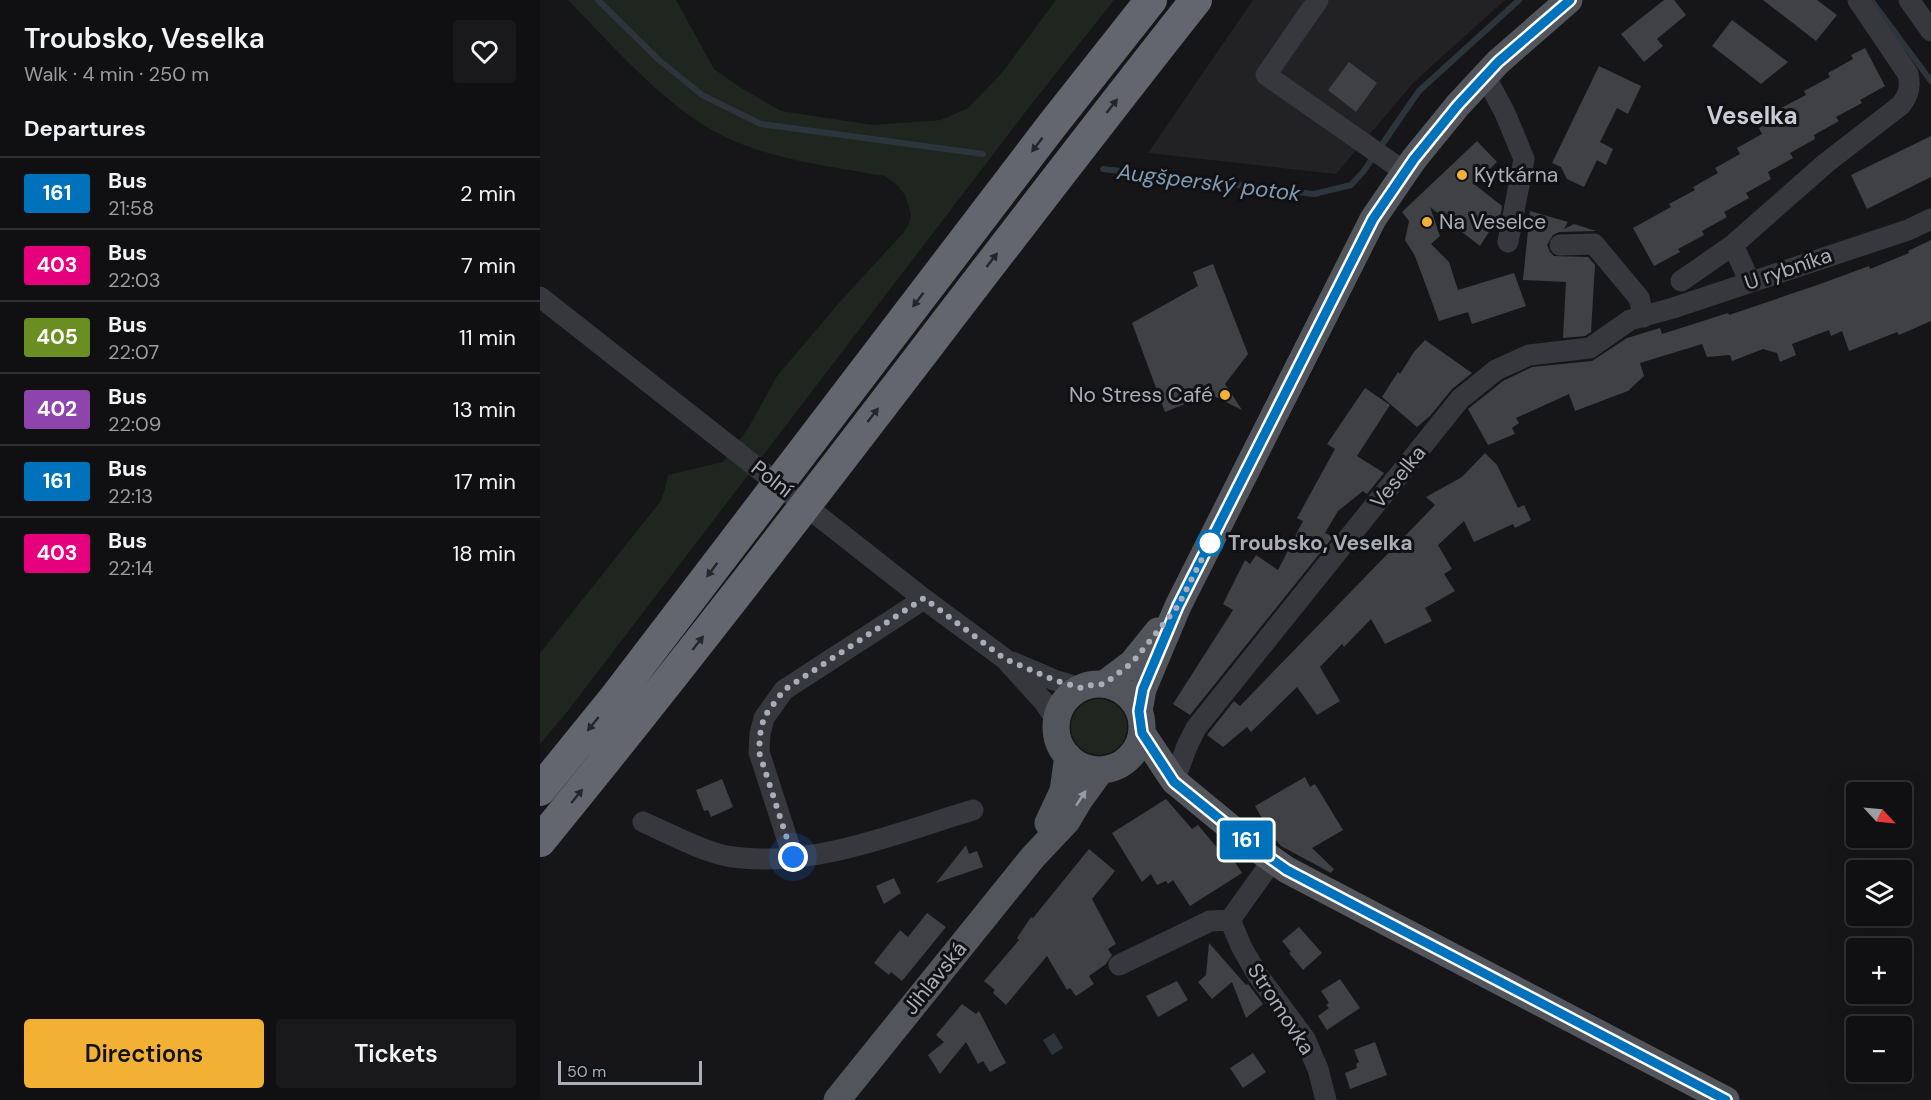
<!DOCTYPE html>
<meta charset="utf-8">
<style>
:root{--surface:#101012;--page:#19191b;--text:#f1f3f6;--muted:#9c9d9f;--line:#303032;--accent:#f2b134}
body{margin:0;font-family:"DM Sans",sans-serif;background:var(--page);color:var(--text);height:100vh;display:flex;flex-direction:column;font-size:22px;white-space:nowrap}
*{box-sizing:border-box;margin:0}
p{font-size:20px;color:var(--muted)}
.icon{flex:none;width:33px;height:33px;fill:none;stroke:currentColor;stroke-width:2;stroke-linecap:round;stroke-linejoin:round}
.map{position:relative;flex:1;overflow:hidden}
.sheet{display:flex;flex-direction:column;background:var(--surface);width:540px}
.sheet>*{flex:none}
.badge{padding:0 12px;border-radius:4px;font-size:21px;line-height:39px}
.needle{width:39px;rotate:116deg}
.fabs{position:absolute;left:1306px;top:782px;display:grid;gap:12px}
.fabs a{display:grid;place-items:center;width:66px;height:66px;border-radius:6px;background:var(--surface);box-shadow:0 6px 24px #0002,0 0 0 2px var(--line);font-size:30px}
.scale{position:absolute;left:18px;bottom:15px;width:144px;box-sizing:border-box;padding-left:6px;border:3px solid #a8adb8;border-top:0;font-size:16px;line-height:21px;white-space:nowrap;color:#a8adb8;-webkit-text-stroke:4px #111113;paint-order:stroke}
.you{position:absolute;width:30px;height:30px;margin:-15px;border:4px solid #fff;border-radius:50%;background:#1a73e8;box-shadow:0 0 0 9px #1a73e833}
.map>.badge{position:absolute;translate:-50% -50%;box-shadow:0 0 0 3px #fff}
h2{padding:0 24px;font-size:22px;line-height:54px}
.round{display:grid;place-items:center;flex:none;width:63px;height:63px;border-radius:6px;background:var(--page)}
.overview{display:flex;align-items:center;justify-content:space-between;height:102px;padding:0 24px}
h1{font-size:28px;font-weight:600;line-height:45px}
.button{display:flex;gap:12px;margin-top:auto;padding:12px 24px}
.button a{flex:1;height:69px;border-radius:6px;background:var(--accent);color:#111;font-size:24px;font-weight:600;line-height:69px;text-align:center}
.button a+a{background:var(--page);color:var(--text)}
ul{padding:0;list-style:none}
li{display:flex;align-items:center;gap:18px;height:72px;padding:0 24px;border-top:2px solid var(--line)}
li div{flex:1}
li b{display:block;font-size:22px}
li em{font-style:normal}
li .badge{min-width:66px;font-weight:700;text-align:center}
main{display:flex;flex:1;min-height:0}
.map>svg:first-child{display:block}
</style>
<main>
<section class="sheet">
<div class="overview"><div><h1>Troubsko, Veselka</h1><p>Walk · 4 min · 250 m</p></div><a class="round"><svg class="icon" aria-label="heart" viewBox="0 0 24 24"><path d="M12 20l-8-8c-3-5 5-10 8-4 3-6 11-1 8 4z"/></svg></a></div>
<h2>Departures</h2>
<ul>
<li><span class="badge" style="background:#0072bc;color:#fff">161</span><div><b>Bus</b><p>21:58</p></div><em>2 min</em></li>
<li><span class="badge" style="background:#e6007e;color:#fff">403</span><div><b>Bus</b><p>22:03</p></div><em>7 min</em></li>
<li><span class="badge" style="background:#6b8e23;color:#fff">405</span><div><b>Bus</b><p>22:07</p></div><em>11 min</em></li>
<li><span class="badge" style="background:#8e44ad;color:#fff">402</span><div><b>Bus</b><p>22:09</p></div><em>13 min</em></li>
<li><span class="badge" style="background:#0072bc;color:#fff">161</span><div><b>Bus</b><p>22:13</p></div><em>17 min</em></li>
<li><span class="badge" style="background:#e6007e;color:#fff">403</span><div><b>Bus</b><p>22:14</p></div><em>18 min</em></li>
</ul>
<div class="button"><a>Directions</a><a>Tickets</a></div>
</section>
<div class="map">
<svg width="1391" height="1100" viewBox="0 0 1391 1100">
<rect width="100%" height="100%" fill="#161618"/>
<path fill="#222225" d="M 713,0 L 965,0 L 874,82 L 796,174 L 608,153 Z"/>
<path fill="#1e261f" d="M 28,0 L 136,0 L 174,69 L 198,86 L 241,111 L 333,125 L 401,120 L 428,108 L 461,74 L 516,0 L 574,0 L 490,106 L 27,712 L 0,744 L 0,653 L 120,502 L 125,489 L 128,475 L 183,462 L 209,427 L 237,376 L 298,304 L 364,232 L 369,223 L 371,214 L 365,195 L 357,185 L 345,176 C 294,167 241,161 194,141 C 133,116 74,47 28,0 Z
M531 727a28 28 0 1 1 56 0a28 28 0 1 1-56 0Z"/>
<path fill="#2c353c" d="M 514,1033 L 523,1048 L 512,1055 L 503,1040 Z"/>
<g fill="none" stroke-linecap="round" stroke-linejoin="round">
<path stroke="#2c353c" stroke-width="6" d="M 58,0 L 119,60 L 162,95 L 221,124 L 443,154
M 1331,0 L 1391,81
M 563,169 L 774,194 L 811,185 L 823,172 L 879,91 L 979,0"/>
</g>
<path fill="#404145" d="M 1124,0 L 1134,0 L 1146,15 L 1117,39 L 1123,46 L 1104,62 L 1081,34 Z
M 1223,0 L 1277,0 L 1297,15 L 1276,41 Z
M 1192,20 L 1248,62 L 1221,84 L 1172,46 Z
M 1325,48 L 1345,86 L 1320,100 L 1322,103 L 1296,117 L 1299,121 L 1274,135 L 1275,139 L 1250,153 L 1253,158 L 1228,172 L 1231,179 L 1206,193 L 1209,198 L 1184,212 L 1187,217 L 1162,231 L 1164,235 L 1138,249 L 1140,252 L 1114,266 L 1093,228 L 1131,207 L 1129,204 L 1155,190 L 1153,187 L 1178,173 L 1175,168 L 1200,154 L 1197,148 L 1222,134 L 1219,128 L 1244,114 L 1241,108 L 1266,95 L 1264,91 L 1290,77 L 1288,73 L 1313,59 L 1311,55 Z
M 809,62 L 837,83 L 816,112 L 788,90 Z
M 1059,66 L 1101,86 L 1088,114 L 1077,108 L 1060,142 L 1073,149 L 1066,165 L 1057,160 L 1044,187 L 1027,179 L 1021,167 L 1012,163 Z
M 1391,136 L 1391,177 L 1327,209 L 1311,175 Z
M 937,141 L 957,162 L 934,184 L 962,206 L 961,213 L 940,246 L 890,207 L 900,236 L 891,244 L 909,262 L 918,290 L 974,273 L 986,306 L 932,324 L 928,312 L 899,321 L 875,256 L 865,240 L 869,221 L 862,212 Z
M 990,211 L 1028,222 L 1024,229 L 1034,224 L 1056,231 L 1019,232 L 1013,235 L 1007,245 L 1010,252 L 1014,256 L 1048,257 L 1055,265 L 1051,332 L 1045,336 L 1023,338 L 1026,282 L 983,280 Z
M 1391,240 L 1391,321 L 1359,335 L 1357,332 L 1309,351 L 1302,331 L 1291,336 L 1289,330 L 1252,344 L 1256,355 L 1240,362 L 1237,353 L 1223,349 L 1192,361 L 1190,355 L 1167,357 L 1162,344 L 1100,363 L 1104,376 L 1088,391 L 1035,411 L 1029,394 L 976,418 L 979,423 L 972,428 L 975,434 L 948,445 L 928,409 L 963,381 L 992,367 L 1052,361 L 1087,338 L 1120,328 L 1122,334 L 1188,313 L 1189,315 L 1283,283 L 1329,266 L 1330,269 L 1369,253 L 1368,251 Z
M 673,264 L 708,354 L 685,384 L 702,410 L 670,394 L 625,412 L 592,323 L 658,286 L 653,272 Z
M 885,340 L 932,373 L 912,389 L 890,416 L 877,427 L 842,397 L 858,372 L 860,374 L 874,352 Z
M 825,388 L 850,405 L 817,456 L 844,473 L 827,494 L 823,491 L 798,511 L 785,533 L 793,537 L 650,715 L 633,704 L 693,610 L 683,604 L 705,560 L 710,564 L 716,555 L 738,570 L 763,521 L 757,518 L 795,449 L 787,444 Z
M 945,453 L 957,465 L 978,508 L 984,505 L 991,520 L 975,528 L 973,524 L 934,542 L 924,521 L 898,545 L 912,569 L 904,574 L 915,591 L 885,608 L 892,621 L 845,644 L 831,619 L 804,647 L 802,644 L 780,667 L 800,701 L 777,715 L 757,687 L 711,732 L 707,727 L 683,747 L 667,735 L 694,701 L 700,706 L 895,505 L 886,497 L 922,477 Z
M 765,777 L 770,787 L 775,784 L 803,830 L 772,848 L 794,869 L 791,873 L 741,846 L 732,836 L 715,806 Z
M 182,779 L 193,807 L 171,817 L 168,810 L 164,811 L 156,790 Z
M 626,799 L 652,829 L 658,825 L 684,856 L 689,853 L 702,873 L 650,906 L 633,880 L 628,884 L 626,881 L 617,885 L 611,874 L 602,882 L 572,833 Z
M 426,845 L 429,854 L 437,851 L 443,867 L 396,883 Z
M 549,849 L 575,871 L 552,899 L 576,944 L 568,949 L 572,955 L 566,964 L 549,976 L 554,984 L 536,996 L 530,988 L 527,990 L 507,956 L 466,1005 L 453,993 L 455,990 L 444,981 L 479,940 L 477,938 L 491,917 L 493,918 Z
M 354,878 L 361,893 L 344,904 L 336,886 Z
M 387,913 L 406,927 L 362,981 L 351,972 L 349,975 L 334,963 L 360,930 L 368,937 Z
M 759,927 L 782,953 L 763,970 L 749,953 L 751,952 L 742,941 Z
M 669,943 L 706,985 L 708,984 L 723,1004 L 706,1018 L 692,982 L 672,999 L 658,982 L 666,975 Z
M 800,979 L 820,1008 L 787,1030 L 778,1016 L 789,1008 L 786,1005 L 789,1003 L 781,991 Z
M 637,981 L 648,1000 L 618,1017 L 606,996 Z
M 422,1004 L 436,1014 L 439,1011 L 466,1063 L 450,1072 L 443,1061 L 438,1064 L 426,1042 L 400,1074 L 388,1055 L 404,1042 L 396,1035 Z
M 835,1042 L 847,1075 L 810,1089 L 805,1073 L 817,1068 L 816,1064 L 819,1062 L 814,1050 Z
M 713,1053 L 726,1072 L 703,1088 L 690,1068 Z"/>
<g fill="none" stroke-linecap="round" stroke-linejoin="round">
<path stroke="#37383d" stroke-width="21" d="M 778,0 L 726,75 L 865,172
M 1369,0 L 1391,31
M 945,76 L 965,113 L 984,159 L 968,242
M 1020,245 L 1054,244 L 1099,298 L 1104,317
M 1141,281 L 1193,245
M 1210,282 L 1193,245 L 1286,163 L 1361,105 C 1369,95 1371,86 1368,74 L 1318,0
M 0,297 L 384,599 L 465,659 L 504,702 L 517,721
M 472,662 L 514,680 L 541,688
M 634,781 L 647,746 L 656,728 L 920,399 L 956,370 L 989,355 L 1050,348 L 1090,320 L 1133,308 L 1368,230 L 1391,219
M 103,822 C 128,833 167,854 193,857 C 274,868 356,833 433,810
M 253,857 L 219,752 L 220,734 L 224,718 L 244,690 L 384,599
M 690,920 L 702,948 L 717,974 L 765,1039 L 778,1069 L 786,1100
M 690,920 L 732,861
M 579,965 L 670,921 L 690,920"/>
<path stroke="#53555c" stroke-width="27" d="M 564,684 L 592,663 L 618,631
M516 727a43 43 0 1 1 86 0a43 43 0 1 1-86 0Z
M 599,711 L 603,689 L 638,606 L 833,219 L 874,159 L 918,105 L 958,62 L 1029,0
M 602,733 L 634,781 L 713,846 L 747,870 L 1186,1100
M 508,823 L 523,791 L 528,756
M 297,1100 L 493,857 L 527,821 L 540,799 L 561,770"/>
<path stroke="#63666e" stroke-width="32" d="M 0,790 L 77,695 L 513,124 L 611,0
M 0,841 C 225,566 435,279 656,0"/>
</g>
<defs><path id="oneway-solid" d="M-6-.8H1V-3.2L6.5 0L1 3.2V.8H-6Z" transform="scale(1.5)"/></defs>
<g fill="#26262a">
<use href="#oneway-solid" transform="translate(572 106) rotate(-52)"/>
<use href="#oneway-solid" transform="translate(497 145) rotate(127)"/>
<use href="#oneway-solid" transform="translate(452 260) rotate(-52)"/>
<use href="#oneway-solid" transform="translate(378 300) rotate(127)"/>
<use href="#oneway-solid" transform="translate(333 415) rotate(-52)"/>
<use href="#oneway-solid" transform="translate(172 570) rotate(127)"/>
<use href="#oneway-solid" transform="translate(158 643) rotate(-52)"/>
<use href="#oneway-solid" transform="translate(53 724) rotate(129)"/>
<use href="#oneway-solid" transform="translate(37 796) rotate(-51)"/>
</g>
<use fill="#979ba6" href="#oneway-solid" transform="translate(541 798) rotate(-57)"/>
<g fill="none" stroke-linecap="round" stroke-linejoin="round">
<defs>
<path id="line" d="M 1030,0 L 958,62 L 918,105 L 874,159 L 833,219 L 638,606 L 603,689 L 599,711 L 602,733 L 634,782 L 713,846 L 747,870 L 1186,1100"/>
</defs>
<use href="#line" stroke="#fff" stroke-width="14"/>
<use href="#line" stroke="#0072bc" stroke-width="9"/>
<path stroke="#a8adb8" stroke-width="6" stroke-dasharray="0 10.8" d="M 253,857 L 219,752 L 220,735 L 224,717 L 244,690 L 384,598 L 465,659 L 514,680 L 541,688 L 552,685 L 564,684 L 592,663 L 638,606 L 670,543"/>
</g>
<g fill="#f2b134" stroke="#111113" stroke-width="2">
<circle cx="922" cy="175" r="6"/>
<circle cx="887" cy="222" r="6"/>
<circle cx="685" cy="395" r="6"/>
</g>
<circle fill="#fff" stroke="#0072bc" stroke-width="3" cx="670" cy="543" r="12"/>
<g text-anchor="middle" stroke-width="6" stroke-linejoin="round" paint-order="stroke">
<g font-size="21" fill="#a8adb8" stroke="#111113" text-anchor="start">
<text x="934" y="182">Kytkárna</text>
<text x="899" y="229">Na Veselce</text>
<text x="673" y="402" text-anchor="end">No Stress Café</text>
</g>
<g font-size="21" fill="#a8adb8" stroke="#111113">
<text transform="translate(1248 269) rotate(-19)" y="7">U rybníka</text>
<text transform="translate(858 477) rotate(-51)" y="7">Veselka</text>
<text transform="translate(232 479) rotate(38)" y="7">Polní</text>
<text transform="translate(395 978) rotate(-51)" y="7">Jihlavská</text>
<text transform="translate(741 1009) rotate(57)" y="7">Stromovka</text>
</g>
<g font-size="21" font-weight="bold" fill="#a8adb8" stroke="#111113" text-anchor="start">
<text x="688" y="550">Troubsko, Veselka</text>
</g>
<g font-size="22" font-style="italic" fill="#7f9bb3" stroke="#111113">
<text transform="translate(669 182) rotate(7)" y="8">Augšperský potok</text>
</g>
<g font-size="24" font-weight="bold" fill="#c9ccd4" stroke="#111113">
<text x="1212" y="124">Veselka</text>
</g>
</g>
</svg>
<div class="fabs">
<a><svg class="needle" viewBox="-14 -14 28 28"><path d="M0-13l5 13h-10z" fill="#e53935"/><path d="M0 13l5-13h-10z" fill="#9c9d9f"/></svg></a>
<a><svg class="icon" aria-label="layers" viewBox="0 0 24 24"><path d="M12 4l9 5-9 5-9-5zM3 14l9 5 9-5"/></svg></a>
<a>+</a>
<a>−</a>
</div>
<div class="scale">50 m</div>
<div class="you" style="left:253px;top:857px"></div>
<b class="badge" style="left:706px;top:840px;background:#0072bc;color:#fff">161</b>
</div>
</main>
